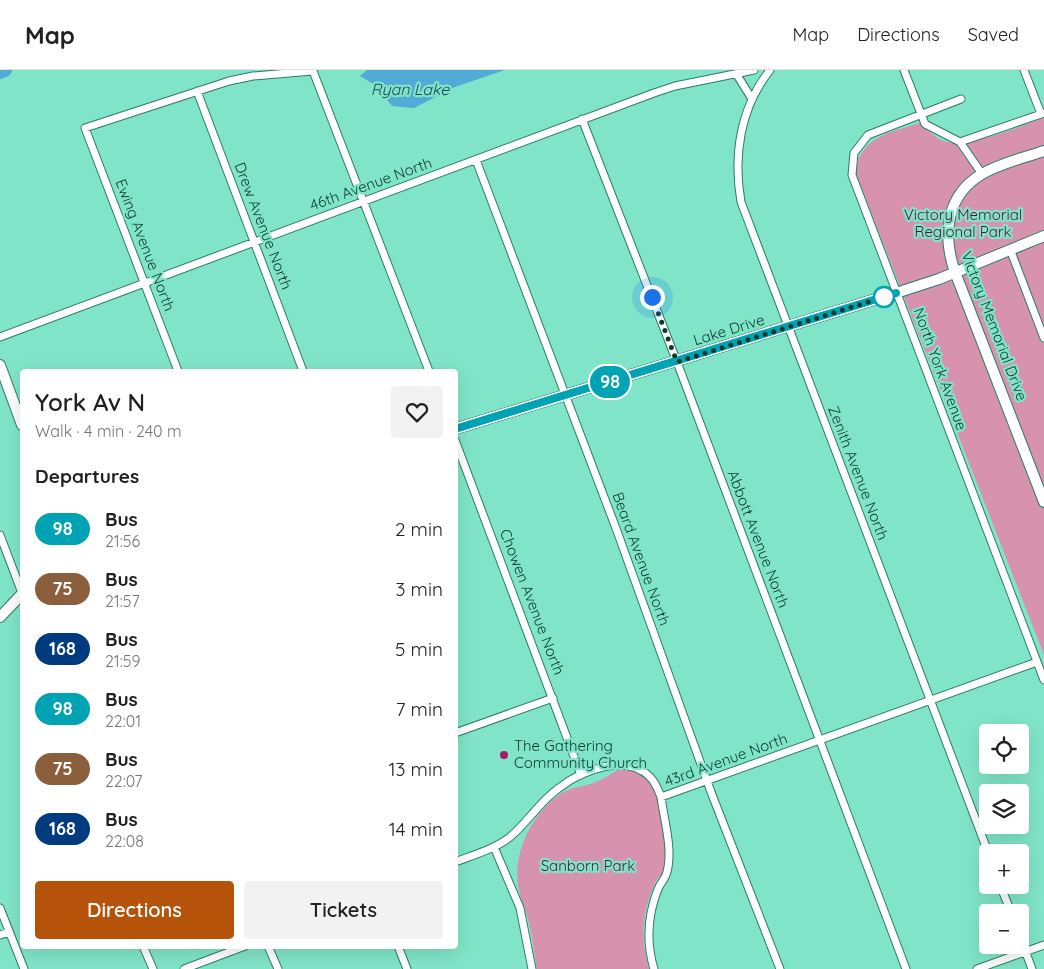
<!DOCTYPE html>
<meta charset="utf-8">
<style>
:root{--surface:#fff;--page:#f2f2f2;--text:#202124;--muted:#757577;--line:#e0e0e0;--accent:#b45309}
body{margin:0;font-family:Quicksand,sans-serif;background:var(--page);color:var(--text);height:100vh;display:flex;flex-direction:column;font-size:19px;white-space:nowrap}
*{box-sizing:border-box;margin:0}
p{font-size:16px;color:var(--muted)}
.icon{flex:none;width:28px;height:28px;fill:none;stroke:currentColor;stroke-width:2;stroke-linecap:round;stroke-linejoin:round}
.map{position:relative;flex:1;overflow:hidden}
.sheet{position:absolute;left:20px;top:299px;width:438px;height:580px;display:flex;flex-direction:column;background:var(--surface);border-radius:5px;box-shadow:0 5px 20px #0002}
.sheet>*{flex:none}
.badge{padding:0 10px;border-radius:16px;font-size:18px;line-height:32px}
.controls{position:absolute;left:979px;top:654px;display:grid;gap:10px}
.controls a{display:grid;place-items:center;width:50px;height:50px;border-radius:5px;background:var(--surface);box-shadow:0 5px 20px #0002;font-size:25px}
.you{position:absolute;width:25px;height:25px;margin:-12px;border:4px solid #fff;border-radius:50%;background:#1a73e8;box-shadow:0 0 0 8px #1a73e833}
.map>.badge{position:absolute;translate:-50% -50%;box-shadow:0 0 0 2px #fff}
h2{padding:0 15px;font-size:19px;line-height:45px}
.round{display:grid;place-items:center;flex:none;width:52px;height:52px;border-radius:5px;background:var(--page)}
.headline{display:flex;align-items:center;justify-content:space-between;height:85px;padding:0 15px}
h1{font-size:24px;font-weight:600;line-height:38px}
.primary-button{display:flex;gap:10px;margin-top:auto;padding:10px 15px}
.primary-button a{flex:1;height:58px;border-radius:5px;background:var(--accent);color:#fff;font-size:20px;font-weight:600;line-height:58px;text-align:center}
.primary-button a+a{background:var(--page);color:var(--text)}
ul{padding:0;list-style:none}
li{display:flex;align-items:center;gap:15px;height:60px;padding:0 15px}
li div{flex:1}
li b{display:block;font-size:19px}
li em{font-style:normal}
li .badge{min-width:55px;font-weight:700;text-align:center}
header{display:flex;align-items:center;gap:30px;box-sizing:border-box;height:70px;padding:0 25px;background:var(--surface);border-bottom:1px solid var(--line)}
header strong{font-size:24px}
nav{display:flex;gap:28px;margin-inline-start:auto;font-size:18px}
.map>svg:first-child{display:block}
</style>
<header>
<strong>Map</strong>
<nav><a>Map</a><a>Directions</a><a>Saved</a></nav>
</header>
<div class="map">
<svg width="1044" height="899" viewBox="0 0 1044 899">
<rect width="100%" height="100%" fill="#80e5c8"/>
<path fill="#d792ae" d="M 1044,48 L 1044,585 L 855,101 C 862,66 889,63 919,53 C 926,58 933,66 941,70 C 964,81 1020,56 1044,48 Z
M 621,698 L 639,700 C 646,706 652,712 655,721 C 662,738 668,783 663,801 C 662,805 657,809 655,813 C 642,841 640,870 649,899 L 537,899 C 534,881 532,863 527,846 C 524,836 520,827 518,816 C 513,781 532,743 562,723 C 570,718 577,717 587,715 C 600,711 610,705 621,698 Z"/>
<path fill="#52aad7" d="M 367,0 L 505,0 L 455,17 L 414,38 L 392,36 L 375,15 L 360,6 Z"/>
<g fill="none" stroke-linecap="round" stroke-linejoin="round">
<path stroke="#52aad7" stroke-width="14" d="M 0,2 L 5,0"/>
<defs>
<path id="street" d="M 770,0 C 740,38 733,86 741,132 L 988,782
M 904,0 L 925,54 L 960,72 L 982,104
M 1024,0 L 1041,44
M 737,5 L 752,29
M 197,21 L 303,301
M 961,29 L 868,65 L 854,83 L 852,105 L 1044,610
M 582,49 L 677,292 L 906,899
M 960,72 L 1044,43
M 476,90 L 617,461 L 711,722 L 780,899
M 1010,179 L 1044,268
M 0,267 L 654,23 L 675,16 L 754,0
M 178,301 L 85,58 L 229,11 L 253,6 L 313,1 L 429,301
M 455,370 L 581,705
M 0,465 L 22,523
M 455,663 L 553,628
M 494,777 L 520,838 L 532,899
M 455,792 C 473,785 495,779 510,767 C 528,752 540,731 559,718 C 582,700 626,683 650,707 C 656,713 658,720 661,727 L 1037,592
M 1000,815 L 1011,842
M 0,838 L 24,899
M 0,865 L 9,862
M 1020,867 L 1032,899
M 143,876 L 153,899
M 268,876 L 278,899
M 398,876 L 407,899
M 184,899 L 245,876
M 654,899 C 646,872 648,844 658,819 C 660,814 664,810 666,805 C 674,782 664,750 661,727
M 977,899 L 1044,875"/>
<path id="secondary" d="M 1044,81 C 1024,88 1000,93 982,104 C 946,125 942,165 955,202 L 1044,432
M 0,295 L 22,355
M 455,359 L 896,223 L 939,209 L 1044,166
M 0,547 L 22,524"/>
</defs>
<use href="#street" stroke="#2c7b67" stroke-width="9"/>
<use href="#secondary" stroke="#2c7b67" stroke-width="12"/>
<use href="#street" stroke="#fff" stroke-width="7"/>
<use href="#secondary" stroke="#fff" stroke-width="10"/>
</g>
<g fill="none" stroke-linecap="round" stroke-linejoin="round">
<defs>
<path id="line" d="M 455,359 L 896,223"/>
</defs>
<use href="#line" stroke="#fff" stroke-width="11"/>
<use href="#line" stroke="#00a3b4" stroke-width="8"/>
<path stroke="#0d3a2f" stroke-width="5" stroke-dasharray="0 9" d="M 652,227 L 677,292 L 884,227"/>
</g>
<circle fill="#fff" stroke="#00a3b4" stroke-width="2.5" cx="884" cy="227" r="10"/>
<circle fill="#a41c66" stroke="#80e5c8" stroke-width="2" cx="504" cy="685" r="5"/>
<g text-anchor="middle" stroke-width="4.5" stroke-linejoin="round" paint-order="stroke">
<g font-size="15" fill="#0d3a2f" stroke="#80e5c8">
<text transform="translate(371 114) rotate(-20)" y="5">46th Avenue North</text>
<text transform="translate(263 156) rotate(69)" y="5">Drew Avenue North</text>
<text transform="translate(145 175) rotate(69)" y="5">Ewing Avenue North</text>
<text transform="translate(994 256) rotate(69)" y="5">Victory Memorial Drive</text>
<text transform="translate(729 260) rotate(-17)" y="5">Lake Drive</text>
<text transform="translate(940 299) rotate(70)" y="5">North York Avenue</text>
<text transform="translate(858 403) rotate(69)" y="5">Zenith Avenue North</text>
<text transform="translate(758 469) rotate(69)" y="5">Abbott Avenue North</text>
<text transform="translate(641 489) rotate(70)" y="5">Beard Avenue North</text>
<text transform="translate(532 532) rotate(69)" y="5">Chowen Avenue North</text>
<text transform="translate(726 690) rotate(-20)" y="5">43rd Avenue North</text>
</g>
<g font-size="15" fill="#591137" stroke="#80e5c8">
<text x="963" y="150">Victory Memorial<tspan x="963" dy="17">Regional Park</tspan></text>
<text x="588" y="801">Sanborn Park</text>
</g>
<g font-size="15" fill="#0d3a2f" stroke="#80e5c8" text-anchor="start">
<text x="514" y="681">The Gathering<tspan x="514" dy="17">Community Church</tspan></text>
</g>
<g font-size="16" font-style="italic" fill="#21475b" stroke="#80e5c8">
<text x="410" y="25">Ryan Lake</text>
</g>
</g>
</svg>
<div class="controls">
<a><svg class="icon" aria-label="locate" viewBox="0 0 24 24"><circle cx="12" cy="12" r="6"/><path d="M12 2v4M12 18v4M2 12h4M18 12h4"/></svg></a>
<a><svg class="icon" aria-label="layers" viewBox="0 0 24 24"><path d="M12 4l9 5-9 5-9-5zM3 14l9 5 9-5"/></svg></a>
<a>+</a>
<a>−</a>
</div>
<div class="you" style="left:652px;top:227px"></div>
<b class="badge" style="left:610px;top:312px;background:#00a3b4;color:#fff">98</b>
<section class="sheet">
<div class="headline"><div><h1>York Av N</h1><p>Walk · 4 min · 240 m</p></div><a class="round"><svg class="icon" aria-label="heart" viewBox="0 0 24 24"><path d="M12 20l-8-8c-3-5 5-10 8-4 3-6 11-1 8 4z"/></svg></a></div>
<h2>Departures</h2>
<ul>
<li><span class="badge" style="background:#00a3b4;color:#fff">98</span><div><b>Bus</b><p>21:56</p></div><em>2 min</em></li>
<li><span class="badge" style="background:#8b5e3c;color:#fff">75</span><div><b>Bus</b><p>21:57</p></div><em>3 min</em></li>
<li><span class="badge" style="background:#003b80;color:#fff">168</span><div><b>Bus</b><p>21:59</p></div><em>5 min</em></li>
<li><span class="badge" style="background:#00a3b4;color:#fff">98</span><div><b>Bus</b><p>22:01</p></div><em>7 min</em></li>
<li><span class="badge" style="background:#8b5e3c;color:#fff">75</span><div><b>Bus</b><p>22:07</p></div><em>13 min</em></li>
<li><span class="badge" style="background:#003b80;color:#fff">168</span><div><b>Bus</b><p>22:08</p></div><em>14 min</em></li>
</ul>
<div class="primary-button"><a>Directions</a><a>Tickets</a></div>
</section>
</div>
